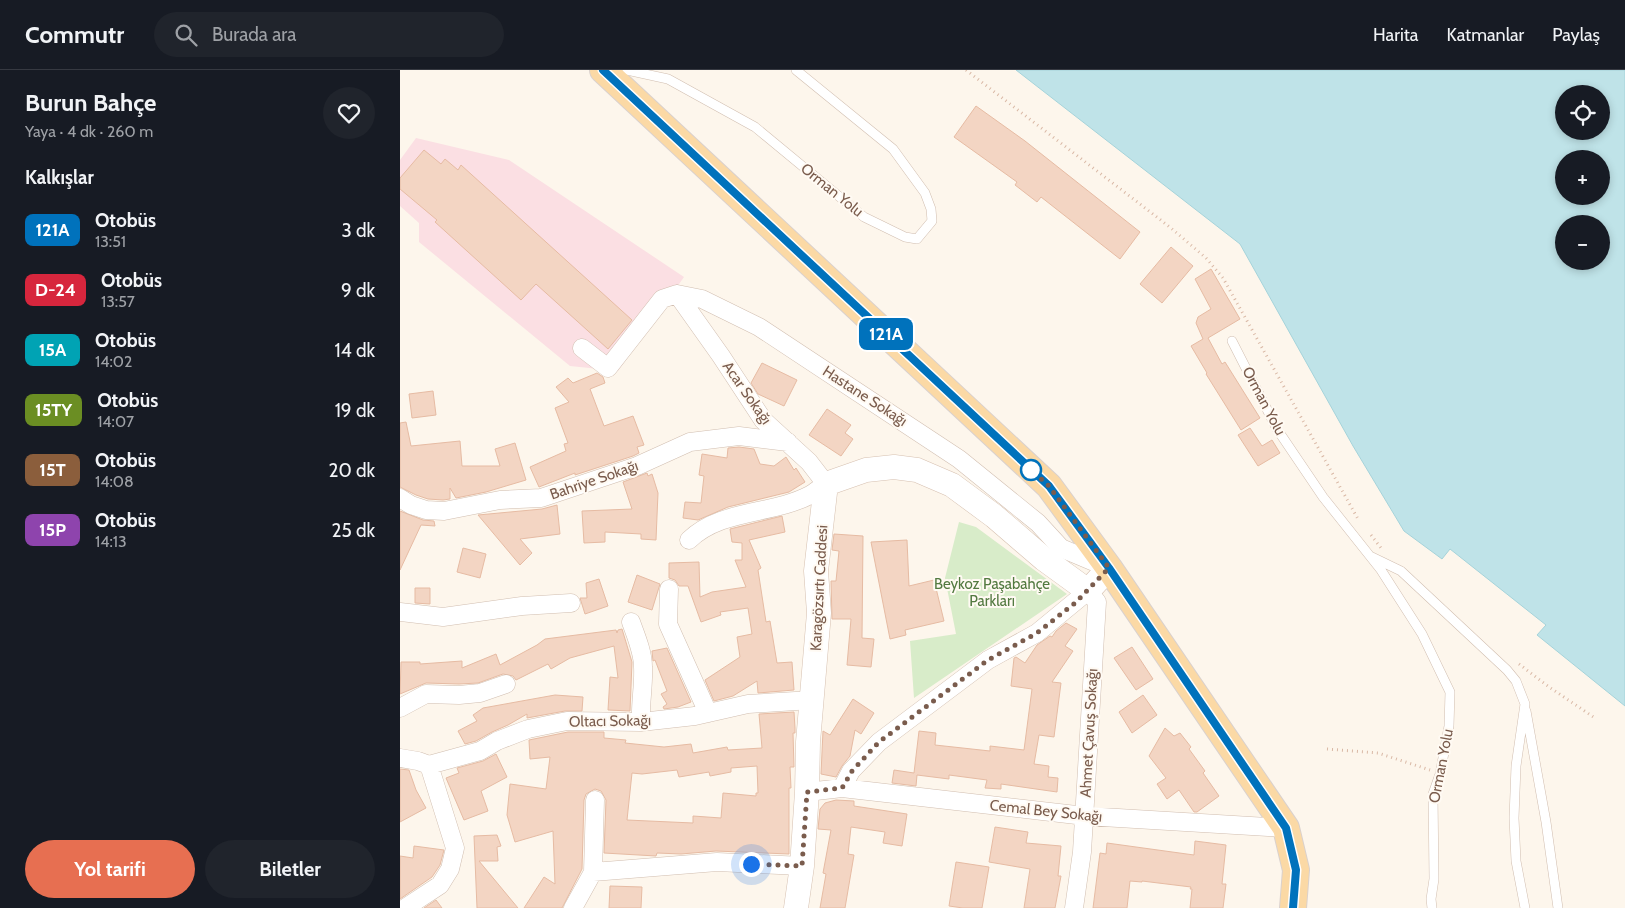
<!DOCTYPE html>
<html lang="tr">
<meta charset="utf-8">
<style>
:root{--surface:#171b24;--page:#20242c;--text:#f1f3f6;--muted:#9ea1a6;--line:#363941;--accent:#e76f51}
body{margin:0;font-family:Cabin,sans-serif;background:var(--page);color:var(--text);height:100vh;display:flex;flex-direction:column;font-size:19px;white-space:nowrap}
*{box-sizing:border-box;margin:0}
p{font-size:16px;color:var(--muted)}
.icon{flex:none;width:28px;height:28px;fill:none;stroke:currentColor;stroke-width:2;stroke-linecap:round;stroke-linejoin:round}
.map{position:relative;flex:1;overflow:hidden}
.side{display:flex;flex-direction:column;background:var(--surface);width:400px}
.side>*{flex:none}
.badge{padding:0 10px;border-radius:8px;font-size:18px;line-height:32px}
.controls{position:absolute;left:1155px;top:15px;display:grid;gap:10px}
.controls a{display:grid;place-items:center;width:55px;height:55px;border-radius:50%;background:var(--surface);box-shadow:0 2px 8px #0003;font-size:25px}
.you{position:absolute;width:25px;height:25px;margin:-12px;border:4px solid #fff;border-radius:50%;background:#1a73e8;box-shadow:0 0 0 8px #1a73e833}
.map>.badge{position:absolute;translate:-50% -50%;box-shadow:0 0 0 2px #fff}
h2{padding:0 25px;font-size:19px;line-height:45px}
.round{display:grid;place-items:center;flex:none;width:52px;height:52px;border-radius:26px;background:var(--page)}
.headline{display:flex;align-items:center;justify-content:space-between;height:85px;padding:0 25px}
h1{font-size:24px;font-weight:700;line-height:38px}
.cta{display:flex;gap:10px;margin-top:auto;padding:10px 25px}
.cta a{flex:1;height:58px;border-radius:30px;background:var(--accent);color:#fff;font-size:20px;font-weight:700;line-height:58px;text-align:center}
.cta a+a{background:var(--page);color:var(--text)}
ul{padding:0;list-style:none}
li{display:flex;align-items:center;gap:15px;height:60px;padding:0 25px}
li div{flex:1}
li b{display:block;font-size:19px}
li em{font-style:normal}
li .badge{min-width:55px;font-weight:700;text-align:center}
header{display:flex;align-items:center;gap:30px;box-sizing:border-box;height:70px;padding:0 25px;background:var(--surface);border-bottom:1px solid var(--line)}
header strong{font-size:24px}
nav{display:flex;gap:28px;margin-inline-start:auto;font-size:18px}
.search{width:350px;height:45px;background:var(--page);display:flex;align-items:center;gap:12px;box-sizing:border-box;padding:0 18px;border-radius:28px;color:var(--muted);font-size:19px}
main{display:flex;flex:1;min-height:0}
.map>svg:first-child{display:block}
</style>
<header>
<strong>Commutr</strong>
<div class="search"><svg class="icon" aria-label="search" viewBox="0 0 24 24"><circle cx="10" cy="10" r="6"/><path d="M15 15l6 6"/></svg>Burada ara</div>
<nav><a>Harita</a><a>Katmanlar</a><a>Paylaş</a></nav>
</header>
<main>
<section class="side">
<div class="headline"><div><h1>Burun Bahçe</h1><p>Yaya · 4 dk · 260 m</p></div><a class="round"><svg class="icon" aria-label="heart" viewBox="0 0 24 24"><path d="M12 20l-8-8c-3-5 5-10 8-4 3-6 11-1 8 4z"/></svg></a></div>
<h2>Kalkışlar</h2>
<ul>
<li><span class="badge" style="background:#0072bc;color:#fff">121A</span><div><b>Otobüs</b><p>13:51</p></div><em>3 dk</em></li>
<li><span class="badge" style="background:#d7263d;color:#fff">D-24</span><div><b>Otobüs</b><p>13:57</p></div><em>9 dk</em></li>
<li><span class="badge" style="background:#00a3b4;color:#fff">15A</span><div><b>Otobüs</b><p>14:02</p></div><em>14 dk</em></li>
<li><span class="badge" style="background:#6b8e23;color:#fff">15TY</span><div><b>Otobüs</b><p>14:07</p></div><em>19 dk</em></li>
<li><span class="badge" style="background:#8b5e3c;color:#fff">15T</span><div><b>Otobüs</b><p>14:08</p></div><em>20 dk</em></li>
<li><span class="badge" style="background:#8e44ad;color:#fff">15P</span><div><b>Otobüs</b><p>14:13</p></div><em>25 dk</em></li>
</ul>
<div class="cta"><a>Yol tarifi</a><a>Biletler</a></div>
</section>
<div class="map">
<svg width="1225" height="838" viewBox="0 0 1225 838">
<rect width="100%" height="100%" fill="#fdf6ec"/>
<path fill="#fbdfe3" d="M 16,68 L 109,90 L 284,207 L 218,301 L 170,296 L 19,172 L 19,153 L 0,136 L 0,90 Z"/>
<path fill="#d8ecc9" d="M 559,452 L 576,457 L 667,524 L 514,628 L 510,571 L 556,564 L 545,508 Z"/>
<path fill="#bfe3e8" stroke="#a5d3da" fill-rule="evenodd" d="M 616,0 L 1225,0 L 1225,636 L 1137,565 L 1146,555 L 1050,479 L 1042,489 L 1004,461 L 953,376 L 840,174 ZM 1164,24 L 1201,24 L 1201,61 L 1164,61 ZM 1164,89 L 1201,89 L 1201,126 L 1164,126 ZM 1164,154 L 1201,154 L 1201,191 L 1164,191 Z"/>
<path fill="#f3d5c3" stroke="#e6bba3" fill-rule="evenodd" d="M 576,36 L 625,71 L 740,162 L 720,189 L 641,127 L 637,132 L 615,115 L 617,112 L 554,67 Z
M 24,80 L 41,94 L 45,89 L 58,100 L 61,95 L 232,250 L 208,279 L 136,214 L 121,230 L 35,152 L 37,150 L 0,119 L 0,108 Z
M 771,177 L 793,196 L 762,233 L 740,214 Z
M 811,199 L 840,249 L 808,268 L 822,294 L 825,292 L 860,348 L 841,360 L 806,304 L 807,303 L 791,276 L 803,269 L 796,253 L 798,247 L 811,239 L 795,209 Z
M 362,293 L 397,310 L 384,336 L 358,324 L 351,313 Z
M 197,303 L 203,307 L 205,313 L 190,319 L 204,356 L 233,346 L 244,375 L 237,377 L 239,383 L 233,386 L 175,405 L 175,403 L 139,417 L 130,397 L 166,381 L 164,374 L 168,373 L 155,338 L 169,332 L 156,317 L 168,308 L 173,313 Z
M 33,321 L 36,345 L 12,348 L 9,324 Z
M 427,339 L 451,355 L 445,363 L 453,369 L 441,386 L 409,365 Z
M 6,352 L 11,376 L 60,371 L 62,396 L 100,396 L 95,379 L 115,373 L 126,410 L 86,422 L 56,428 L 50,418 L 50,429 L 43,430 L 28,429 L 16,425 L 0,417 L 0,353 Z
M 850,358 L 862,376 L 872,370 L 880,383 L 858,396 L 838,365 Z
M 339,377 L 354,379 L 360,394 L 374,396 L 386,387 L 394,400 L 396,398 L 405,412 L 389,422 L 328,437 L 298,450 L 283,448 L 285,432 L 301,433 L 304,406 L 299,405 L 302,384 L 327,388 L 328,378 Z
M 247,403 L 248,406 L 252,404 L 258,423 L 256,470 L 241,469 L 241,464 L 205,462 L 205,472 L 184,473 L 182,441 L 232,439 L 223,412 Z
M 157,435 L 160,464 L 120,469 L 132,483 L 120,495 L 78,445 L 142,439 Z
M 0,441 L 23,450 L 34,451 L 35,456 L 21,455 L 0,500 Z
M 382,446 L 385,462 L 349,470 L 361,498 L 358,500 L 366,552 L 370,551 L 377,593 L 392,592 L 394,620 L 358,623 L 357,611 L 333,626 L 314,631 L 305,610 L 340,587 L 337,567 L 352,564 L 348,538 L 320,542 L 321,545 L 301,552 L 288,516 L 279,516 L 275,510 L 269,508 L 269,493 L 299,492 L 300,527 L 312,522 L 346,517 L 335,490 L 342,490 L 342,473 L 332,472 L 330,459 Z
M 434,464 L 463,466 L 462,568 L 474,569 L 471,597 L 447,595 L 451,549 L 432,549 L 431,511 L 436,511 L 439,481 L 432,480 Z
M 507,470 L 509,516 L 534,510 L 544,551 L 505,560 L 506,565 L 490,569 L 471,472 Z
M 63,478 L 86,484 L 80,508 L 57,502 Z
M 237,505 L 260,514 L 252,540 L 228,532 Z
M 199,509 L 208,536 L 185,544 L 180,528 L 187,528 L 186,513 Z
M 15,518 L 30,518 L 30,534 L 15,533 Z
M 666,553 L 677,559 L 665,576 L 673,581 L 652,612 L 661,613 L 654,667 L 639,665 L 634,694 L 649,696 L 648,707 L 658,708 L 657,722 L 601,714 L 601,719 L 585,718 L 587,710 L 549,705 L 549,709 L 517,705 L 516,716 L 492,713 L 494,700 L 514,703 L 519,661 L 536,663 L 535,675 L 590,681 L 590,676 L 624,680 L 632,619 L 611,616 L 614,588 L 616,587 L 625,593 L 637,575 L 650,566 L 652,567 L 656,561 Z
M 222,559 L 232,592 L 230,641 L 208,640 L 210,607 L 218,608 L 214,576 L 170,588 L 151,599 L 148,594 L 116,610 L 113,606 L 103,604 L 78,613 L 59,614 L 26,613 L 0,624 L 1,592 L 20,592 L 20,594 L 62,591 L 62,598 L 96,584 L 100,595 L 137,575 L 145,569 L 216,560 L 217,563 L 218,560 Z
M 732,577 L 753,609 L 736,620 L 714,588 Z
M 267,578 L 291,632 L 278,637 L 264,639 L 263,637 L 267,634 L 261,624 L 267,621 L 255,590 L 253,591 L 252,581 Z
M 155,625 L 183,627 L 182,641 L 165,641 L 127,648 L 127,644 L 108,655 L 92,662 L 76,671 L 65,674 L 58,661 L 77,651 L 73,645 L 83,638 Z
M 743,625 L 757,645 L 732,663 L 719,642 Z
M 453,629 L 474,643 L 461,664 L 455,660 L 450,686 L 442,696 L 436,707 L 421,704 L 423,661 L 430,665 Z
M 394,642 L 395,658 L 395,663 L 393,663 L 394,697 L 390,697 L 391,718 L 389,718 L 389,784 L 316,781 L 281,784 L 257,783 L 256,786 L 204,783 L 206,730 L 201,721 L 195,719 L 186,724 L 184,730 L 182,799 L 162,838 L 124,838 L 144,807 L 155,814 L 153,761 L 115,772 L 107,745 L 110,714 L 146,719 L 150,687 L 130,689 L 129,670 L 168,662 L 204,662 L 204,668 L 226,670 L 225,673 L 264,677 L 291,674 L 293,683 L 327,677 L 328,680 L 362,678 L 359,644 ZM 357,696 L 358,723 L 356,723 L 356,726 L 323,723 L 321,748 L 293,746 L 293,753 L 227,750 L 232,703 L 242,704 L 277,700 L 279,707 L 309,702 L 310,706 L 331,702 L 331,698 Z
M 765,658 L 774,666 L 780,663 L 791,677 L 789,679 L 805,701 L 803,703 L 819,726 L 797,742 L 794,742 L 779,720 L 767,729 L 757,714 L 766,708 L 749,686 Z
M 96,684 L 107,707 L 81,721 L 88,741 L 64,750 L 46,708 L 59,703 L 57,698 L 83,691 Z
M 0,699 L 9,700 L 16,720 L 26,738 L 0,752 Z
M 436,730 L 454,731 L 454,736 L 507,744 L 502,776 L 483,773 L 485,762 L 451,757 L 448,784 L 454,785 L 445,838 L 420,838 L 426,804 L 423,803 L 431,760 L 418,759 L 420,739 L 425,733 Z
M 595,757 L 628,762 L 626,773 L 661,776 L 658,806 L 661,806 L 655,838 L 624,838 L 630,799 L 589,792 Z
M 97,765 L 101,776 L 97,777 L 98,791 L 79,791 L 118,838 L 77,838 L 74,766 Z
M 795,771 L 826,775 L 822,814 L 826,814 L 823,838 L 790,838 L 792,819 L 790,819 L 791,817 L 742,811 L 742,812 L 730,811 L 727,838 L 693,838 L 700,783 L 706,784 L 707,773 L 794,785 Z
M 14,776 L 44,780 L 40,795 L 32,807 L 0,829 L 0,786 L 13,788 Z
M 556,792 L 589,797 L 582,838 L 563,838 L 549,836 Z
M 210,816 L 242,817 L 241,838 L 209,838 Z
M 36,830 L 42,838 L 24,838 Z"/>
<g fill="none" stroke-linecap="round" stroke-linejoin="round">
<defs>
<path id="lane" d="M 227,0 L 268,9 L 355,57 L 464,147 L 505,167 L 517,169 L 532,151 L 531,139 L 525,123 L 493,79 L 396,0
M 832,271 L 877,359 L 923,427 L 981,500 L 1022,564 L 1050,622 L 1049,656 L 1040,704 L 1033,724 L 1034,809 L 1031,829 L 1032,838
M 972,487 L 1001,501 L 1107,600 L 1116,611 L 1125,634 L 1116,696 L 1114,748 L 1116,791 L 1125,838
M 1126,641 L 1146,752 L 1158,838"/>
<path id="street" d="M 277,224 L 321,286 L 363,350 L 409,392 L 426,414 C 421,417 415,422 410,425 C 372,445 321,439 289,470
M 182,278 L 208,298 L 262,229 L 277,224 L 302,229 L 359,257 L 559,389 L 638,453 L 661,478 L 706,497
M 0,428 L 11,435 L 26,440 L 44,441 L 100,430 L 141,428 L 237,396 L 290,372 L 339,366 L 388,372
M 269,519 L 268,554 L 308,643
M 0,542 L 43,547 L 122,536 L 171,533
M 231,552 C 236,566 243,582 243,597 C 244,615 240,634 241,652
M 0,638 L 26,624 L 59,625 L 80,623 L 106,614
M 0,688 L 18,691 L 29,695 L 80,681 L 97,671 L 128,659 L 167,651 L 241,652 L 295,646 L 348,634 L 412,630
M 442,718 L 451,701 L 479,672 L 588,590 L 637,563 L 688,521 L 697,532 L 682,782 L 674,838
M 407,722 L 442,718 L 685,746 L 886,758
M 193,802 L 195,730
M 5,838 L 40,815 L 50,799 L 55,778 L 29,695
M 173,838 L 193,802 L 317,792 L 402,796"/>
<path id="secondary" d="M 396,838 L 402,796 L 407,722 L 408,672 L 419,543 L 416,501 L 426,414 L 466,400 L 494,397 L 517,400 L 552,415 L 594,446 L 644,489 L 688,521 L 709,498"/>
<path id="primary" d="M 203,0 L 649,416 L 709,498 L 886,758 L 896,800 L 893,838"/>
</defs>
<use href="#lane" stroke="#d1beb0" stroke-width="10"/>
<use href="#street" stroke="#d1beb0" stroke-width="19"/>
<use href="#secondary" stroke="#d6c0b0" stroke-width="25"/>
<use href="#primary" stroke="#dad1cd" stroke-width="28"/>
<path stroke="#d9b8a5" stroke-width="3" stroke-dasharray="1 4" stroke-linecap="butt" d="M 566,0 L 771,158 L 806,188 L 823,208 L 958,449
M 971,465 L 981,478
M 1119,594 L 1149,617 L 1195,648
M 927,679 L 978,683 L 1030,700"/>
<use href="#lane" stroke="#fff" stroke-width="9"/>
<use href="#street" stroke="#fff" stroke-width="18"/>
<use href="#secondary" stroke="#fff" stroke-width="24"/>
<use href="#primary" stroke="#fbd9a5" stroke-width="26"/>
</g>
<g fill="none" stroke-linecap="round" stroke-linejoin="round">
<defs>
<path id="line" d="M 203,0 L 649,416 L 709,498 L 886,758 L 896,800 L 893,838"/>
</defs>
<use href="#line" stroke="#fff" stroke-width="11"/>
<use href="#line" stroke="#0072bc" stroke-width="8"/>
<path stroke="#7a5c4d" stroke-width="5" stroke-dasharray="0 9" d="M 351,794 L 402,796 L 407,722 L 442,718 L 452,701 L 479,672 L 588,590 L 637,563 L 675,533 L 709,498 L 649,416 L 631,400"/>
</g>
<circle fill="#fff" stroke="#0072bc" stroke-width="2.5" cx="631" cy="400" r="10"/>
<g text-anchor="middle" stroke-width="4" stroke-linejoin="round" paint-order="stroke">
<g font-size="15" fill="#7a5c4d" stroke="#fffaf3">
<text transform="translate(432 120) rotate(39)" y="5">Orman Yolu</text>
<text transform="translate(347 323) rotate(55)" y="5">Acar Sokağı</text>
<text transform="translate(465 326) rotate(33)" y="5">Hastane Sokağı</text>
<text transform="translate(864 331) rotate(62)" y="5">Orman Yolu</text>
<text transform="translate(194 410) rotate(-19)" y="5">Bahriye Sokağı</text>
<text transform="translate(419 518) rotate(-87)" y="5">Karagözsırtı Caddesi</text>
<text transform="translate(210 651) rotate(-1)" y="5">Oltacı Sokağı</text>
<text transform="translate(689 663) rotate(-87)" y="5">Ahmet Çavuş Sokağı</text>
<text transform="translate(1041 696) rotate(-79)" y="5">Orman Yolu</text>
<text transform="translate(646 741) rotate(6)" y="5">Cemal Bey Sokağı</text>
</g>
<g font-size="15" fill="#537a41" stroke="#fffaf3">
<text x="592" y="519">Beykoz Paşabahçe<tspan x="592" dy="17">Parkları</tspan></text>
</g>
</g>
</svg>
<div class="controls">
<a><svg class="icon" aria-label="locate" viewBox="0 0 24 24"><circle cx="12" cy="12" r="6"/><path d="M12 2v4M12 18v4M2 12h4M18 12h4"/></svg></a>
<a>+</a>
<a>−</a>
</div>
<div class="you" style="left:351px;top:794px"></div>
<b class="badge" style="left:486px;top:264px;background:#0072bc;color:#fff">121A</b>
</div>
</main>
